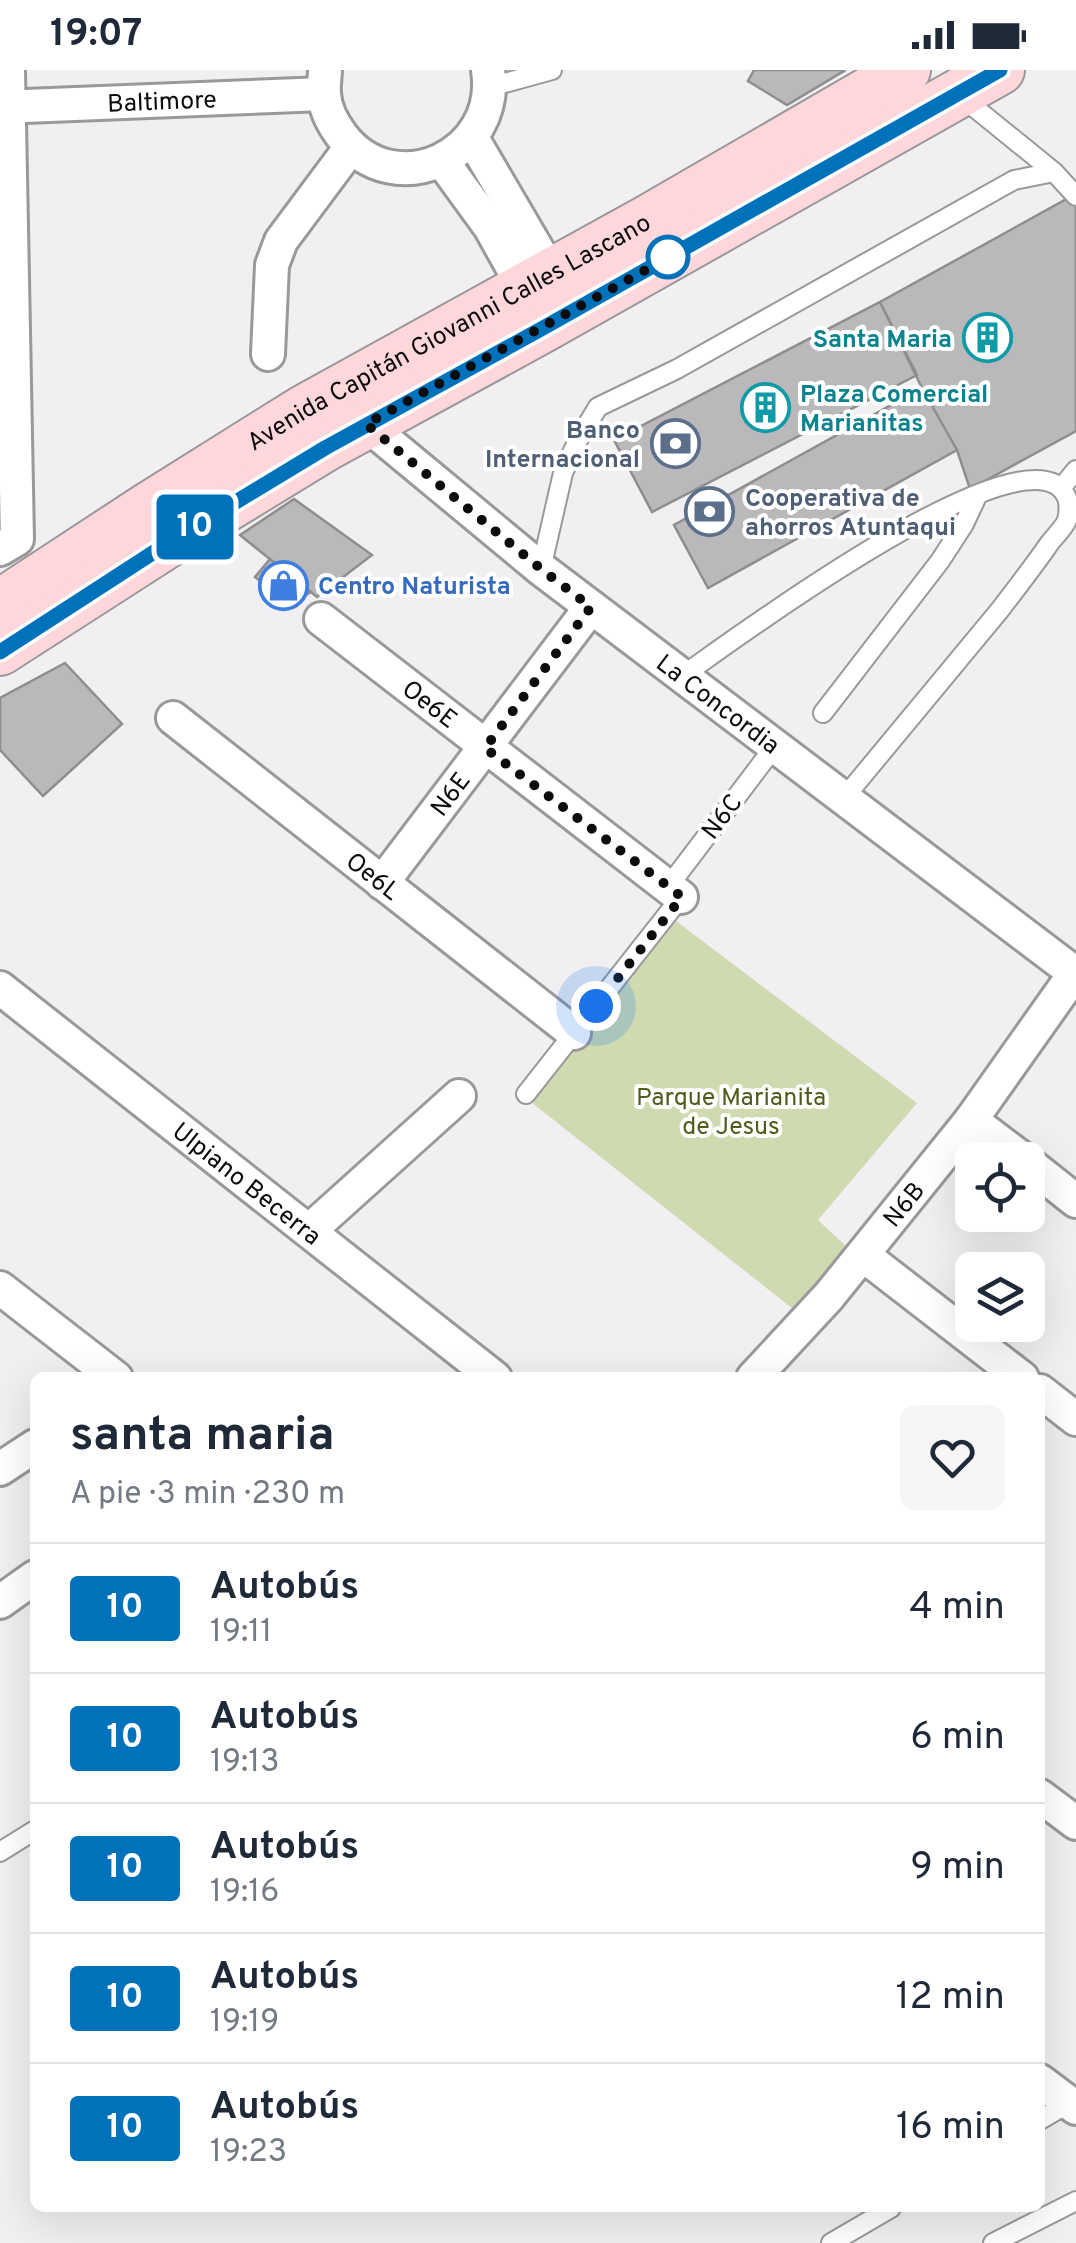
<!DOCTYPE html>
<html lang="es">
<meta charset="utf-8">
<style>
:root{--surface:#fff;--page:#f6f6f7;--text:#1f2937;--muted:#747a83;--line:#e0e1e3}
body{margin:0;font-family:Overpass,sans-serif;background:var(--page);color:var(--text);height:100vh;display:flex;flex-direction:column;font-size:38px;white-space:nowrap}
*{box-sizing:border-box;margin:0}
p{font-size:32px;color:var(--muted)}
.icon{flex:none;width:55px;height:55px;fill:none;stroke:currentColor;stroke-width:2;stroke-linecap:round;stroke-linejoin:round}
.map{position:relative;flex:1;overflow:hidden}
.side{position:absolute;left:30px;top:1302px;width:1015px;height:840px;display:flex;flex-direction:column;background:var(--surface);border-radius:15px;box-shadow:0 10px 40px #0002}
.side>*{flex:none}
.badge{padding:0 20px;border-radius:8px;font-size:35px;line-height:65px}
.controls{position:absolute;left:955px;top:1072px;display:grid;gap:20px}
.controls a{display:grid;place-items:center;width:90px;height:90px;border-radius:15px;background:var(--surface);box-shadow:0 10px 40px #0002;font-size:50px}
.you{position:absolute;width:50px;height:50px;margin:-25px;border:8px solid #fff;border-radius:50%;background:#1a73e8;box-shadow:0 0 0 15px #1a73e833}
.map>.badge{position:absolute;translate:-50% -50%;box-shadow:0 0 0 5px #fff}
.round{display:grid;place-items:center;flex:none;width:105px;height:105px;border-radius:15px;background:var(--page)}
.head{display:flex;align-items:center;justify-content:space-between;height:170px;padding:0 40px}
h1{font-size:48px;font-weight:700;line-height:75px}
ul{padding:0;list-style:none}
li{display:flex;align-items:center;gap:30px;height:130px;padding:0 40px;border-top:2px solid var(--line)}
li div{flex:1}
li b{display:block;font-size:38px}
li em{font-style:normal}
li .badge{min-width:110px;font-weight:700;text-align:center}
.status{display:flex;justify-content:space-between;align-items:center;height:70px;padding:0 50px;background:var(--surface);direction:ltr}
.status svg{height:28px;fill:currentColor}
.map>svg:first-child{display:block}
</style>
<div class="status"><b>19:07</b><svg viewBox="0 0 49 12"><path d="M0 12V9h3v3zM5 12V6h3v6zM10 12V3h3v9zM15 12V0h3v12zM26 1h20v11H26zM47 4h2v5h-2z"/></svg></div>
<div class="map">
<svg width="1076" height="2173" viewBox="0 0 1076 2173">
<rect width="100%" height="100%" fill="#f1eff2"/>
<path fill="#cfdab1" d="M 676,851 L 917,1033 L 818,1150 L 847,1177 L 793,1239 L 531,1032 Z"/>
<path fill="#bab8ba" stroke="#8f8d90" stroke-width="2.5" d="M 754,0 L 842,0 L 844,1 L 787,35 L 748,11 Z
M 1072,126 L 1076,132 L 1076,361 L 970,419 L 957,380 L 922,318 L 880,232 Z
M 880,232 L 917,305 L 652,442 L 614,370 Z
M 922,318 L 957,380 L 708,518 L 674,455 Z
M 294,429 L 372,485 L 317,527 L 240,465 Z
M 270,489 L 311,522 L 291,535 L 255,507 Z
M 65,593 L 122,654 L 43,726 L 0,680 L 0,628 Z"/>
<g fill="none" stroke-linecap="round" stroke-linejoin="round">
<defs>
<path id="lane" d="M 490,17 L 552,0
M 959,25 L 1054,102 L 1076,126
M 1062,417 L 1076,400
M 541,499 L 563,403 L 578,370 L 598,337 L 677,299 L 1014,110 L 1054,102
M 682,606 C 727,575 1034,345 1067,428 C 1069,433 1069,443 1067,450 C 1064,458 1054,467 1049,474 C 1033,497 1016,519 999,541 C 947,603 896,666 844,728
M 823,643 L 940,491 L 964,454 L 978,424
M 668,817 L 775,676
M 526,1024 L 681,827
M 0,1782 L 35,1760
M 1040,2050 L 1069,2033
M 831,2173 L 891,2138
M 993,2173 L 1076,2131"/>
<g id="street">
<path d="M 325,0 C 325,7 323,16 324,24 C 325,39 333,54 342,66 C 394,134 501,86 488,0"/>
<path id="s1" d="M 0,37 L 324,24"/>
<path d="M 472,68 L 551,203"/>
<path d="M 442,91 L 490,157 L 524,218"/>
<path d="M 268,284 L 272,195 L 281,171 L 351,77"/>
<path id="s2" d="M 366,354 L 541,499 L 1076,904"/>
<path d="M 0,479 L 17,469 L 8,0"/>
<path id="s3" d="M 321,549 L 681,827"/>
<path id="s4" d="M 173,648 L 574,963"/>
<path id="s5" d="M 382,813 L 591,537"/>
<path id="s6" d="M 0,918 L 495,1308"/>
<path d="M 971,1050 L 1024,1090"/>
<path d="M 1028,1093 L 1076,1131"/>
<path d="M 309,1161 L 459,1026"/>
<path d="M 863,1185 L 1022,1308"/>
<path d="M 0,1218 L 116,1308"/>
<path id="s7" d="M 753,1308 L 829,1226 L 971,1050 L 1075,903"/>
<path d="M 1040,1321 L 1076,1349"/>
<path d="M 0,1399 L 35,1376"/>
<path d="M 0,1532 L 35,1507"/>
<path d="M 1040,1726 L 1076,1753"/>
<path d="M 1040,2011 L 1076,2038"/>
</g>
<g id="secondary">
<path id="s8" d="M 0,534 L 148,437 L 303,340 L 647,150 L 906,0"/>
<path d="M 0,581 L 168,473 L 325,377 L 543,258 L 1000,0"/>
</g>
</defs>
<use href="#lane" stroke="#9b989b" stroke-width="22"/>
<use href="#street" stroke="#9b989b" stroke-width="38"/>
<use href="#secondary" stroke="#9b989b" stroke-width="52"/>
<use href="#lane" stroke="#fff" stroke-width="18"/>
<use href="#street" stroke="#fff" stroke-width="32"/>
<use href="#secondary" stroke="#fed7db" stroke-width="48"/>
</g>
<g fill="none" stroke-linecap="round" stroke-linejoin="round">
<defs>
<path id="line" d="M 0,582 L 168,473 L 325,378 L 543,258 L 1000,0"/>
</defs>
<use href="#line" stroke="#fff" stroke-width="22"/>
<use href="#line" stroke="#0072bc" stroke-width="15"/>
<path stroke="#0c0c0d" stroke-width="10" stroke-dasharray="0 18" d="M 596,936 L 682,827 L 485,678 L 591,537 L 541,499 L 366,354 L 682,180 L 668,187"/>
</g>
<defs>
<symbol id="building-ring" viewBox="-11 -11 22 22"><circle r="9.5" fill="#fff" stroke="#0f9aa8" stroke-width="1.5"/><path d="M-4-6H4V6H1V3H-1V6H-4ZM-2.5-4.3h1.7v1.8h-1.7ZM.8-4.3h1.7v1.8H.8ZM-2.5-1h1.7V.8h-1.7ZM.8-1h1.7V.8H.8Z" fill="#0f9aa8"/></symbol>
<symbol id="bank-ring" viewBox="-11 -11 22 22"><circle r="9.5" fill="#fff" stroke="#5c6f8a" stroke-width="1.5"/><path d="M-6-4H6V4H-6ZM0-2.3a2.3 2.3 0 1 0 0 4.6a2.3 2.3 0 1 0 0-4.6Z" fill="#5c6f8a"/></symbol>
<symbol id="shop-ring" viewBox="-11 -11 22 22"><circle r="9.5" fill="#fff" stroke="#3f7fe0" stroke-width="1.5"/><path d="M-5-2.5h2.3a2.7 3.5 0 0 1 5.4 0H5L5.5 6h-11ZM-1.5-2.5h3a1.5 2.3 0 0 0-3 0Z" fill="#3f7fe0"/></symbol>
</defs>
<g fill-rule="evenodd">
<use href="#building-ring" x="960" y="240" width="55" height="55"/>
<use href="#building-ring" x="738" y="310" width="55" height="55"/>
<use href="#bank-ring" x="648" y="346" width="55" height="55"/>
<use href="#bank-ring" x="682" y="414" width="55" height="55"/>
<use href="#shop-ring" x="256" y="488" width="55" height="55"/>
</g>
<circle fill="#fff" stroke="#0072bc" stroke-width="5" cx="668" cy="187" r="20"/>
<g text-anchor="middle" stroke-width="8" stroke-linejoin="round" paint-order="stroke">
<g font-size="25" fill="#0c0c0d" stroke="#fff">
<text dy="9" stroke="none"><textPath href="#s1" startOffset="162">Baltimore</textPath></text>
<text dy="9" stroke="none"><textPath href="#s8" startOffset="525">Avenida Capitán Giovanni Calles Lascano</textPath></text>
<text dy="9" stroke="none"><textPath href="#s2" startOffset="450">La Concordia</textPath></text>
<text dy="9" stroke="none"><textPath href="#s3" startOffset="138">Oe6E</textPath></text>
<text dy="9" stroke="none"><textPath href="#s5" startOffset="112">N6E</textPath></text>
<text transform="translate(721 746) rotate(-53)" y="9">N6C</text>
<text dy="9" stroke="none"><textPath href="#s4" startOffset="255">Oe6L</textPath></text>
<text dy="9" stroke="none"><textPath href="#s6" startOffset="315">Ulpiano Becerra</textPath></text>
<text dy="9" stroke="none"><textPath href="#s7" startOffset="230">N6B</textPath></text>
</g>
<g font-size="25" font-weight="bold" fill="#0d838f" stroke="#fff" text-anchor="end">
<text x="952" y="277">Santa Maria</text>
<text x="800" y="332" text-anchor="start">Plaza Comercial<tspan x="800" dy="29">Marianitas</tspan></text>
</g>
<g font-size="25" font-weight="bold" fill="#4e5e75" stroke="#fff" text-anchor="end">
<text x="640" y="368">Banco<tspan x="640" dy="29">Internacional</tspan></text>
<text x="745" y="436" text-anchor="start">Cooperativa de<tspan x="745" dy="29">ahorros Atuntaqui</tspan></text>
</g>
<g font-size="25" font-weight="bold" fill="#366cbe" stroke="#fff" text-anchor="start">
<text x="318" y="524">Centro Naturista</text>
</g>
<g font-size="25" fill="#505c1c" stroke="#fff">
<text x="731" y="1035">Parque Marianita<tspan x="731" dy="29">de Jesus</tspan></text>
</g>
</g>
</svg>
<div class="controls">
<a><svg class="icon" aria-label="locate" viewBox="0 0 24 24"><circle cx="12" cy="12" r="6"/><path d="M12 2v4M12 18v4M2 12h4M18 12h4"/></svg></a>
<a><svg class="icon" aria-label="layers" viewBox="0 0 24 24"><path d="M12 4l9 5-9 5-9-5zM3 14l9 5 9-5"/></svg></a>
</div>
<div class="you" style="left:596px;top:936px"></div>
<b class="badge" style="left:195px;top:457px;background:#0072bc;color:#fff">10</b>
<section class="side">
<div class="head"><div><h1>santa maria</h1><p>A pie · 3 min · 230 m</p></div><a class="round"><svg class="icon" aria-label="heart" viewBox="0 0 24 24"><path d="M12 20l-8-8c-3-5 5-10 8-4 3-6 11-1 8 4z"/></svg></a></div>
<ul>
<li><span class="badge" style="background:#0072bc;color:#fff">10</span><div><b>Autobús</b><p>19:11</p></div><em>4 min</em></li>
<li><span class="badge" style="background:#0072bc;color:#fff">10</span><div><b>Autobús</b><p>19:13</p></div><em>6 min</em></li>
<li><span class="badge" style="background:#0072bc;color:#fff">10</span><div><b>Autobús</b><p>19:16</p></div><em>9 min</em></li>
<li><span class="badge" style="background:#0072bc;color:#fff">10</span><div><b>Autobús</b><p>19:19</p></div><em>12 min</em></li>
<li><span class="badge" style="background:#0072bc;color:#fff">10</span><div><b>Autobús</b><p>19:23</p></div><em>16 min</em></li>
</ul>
</section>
</div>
